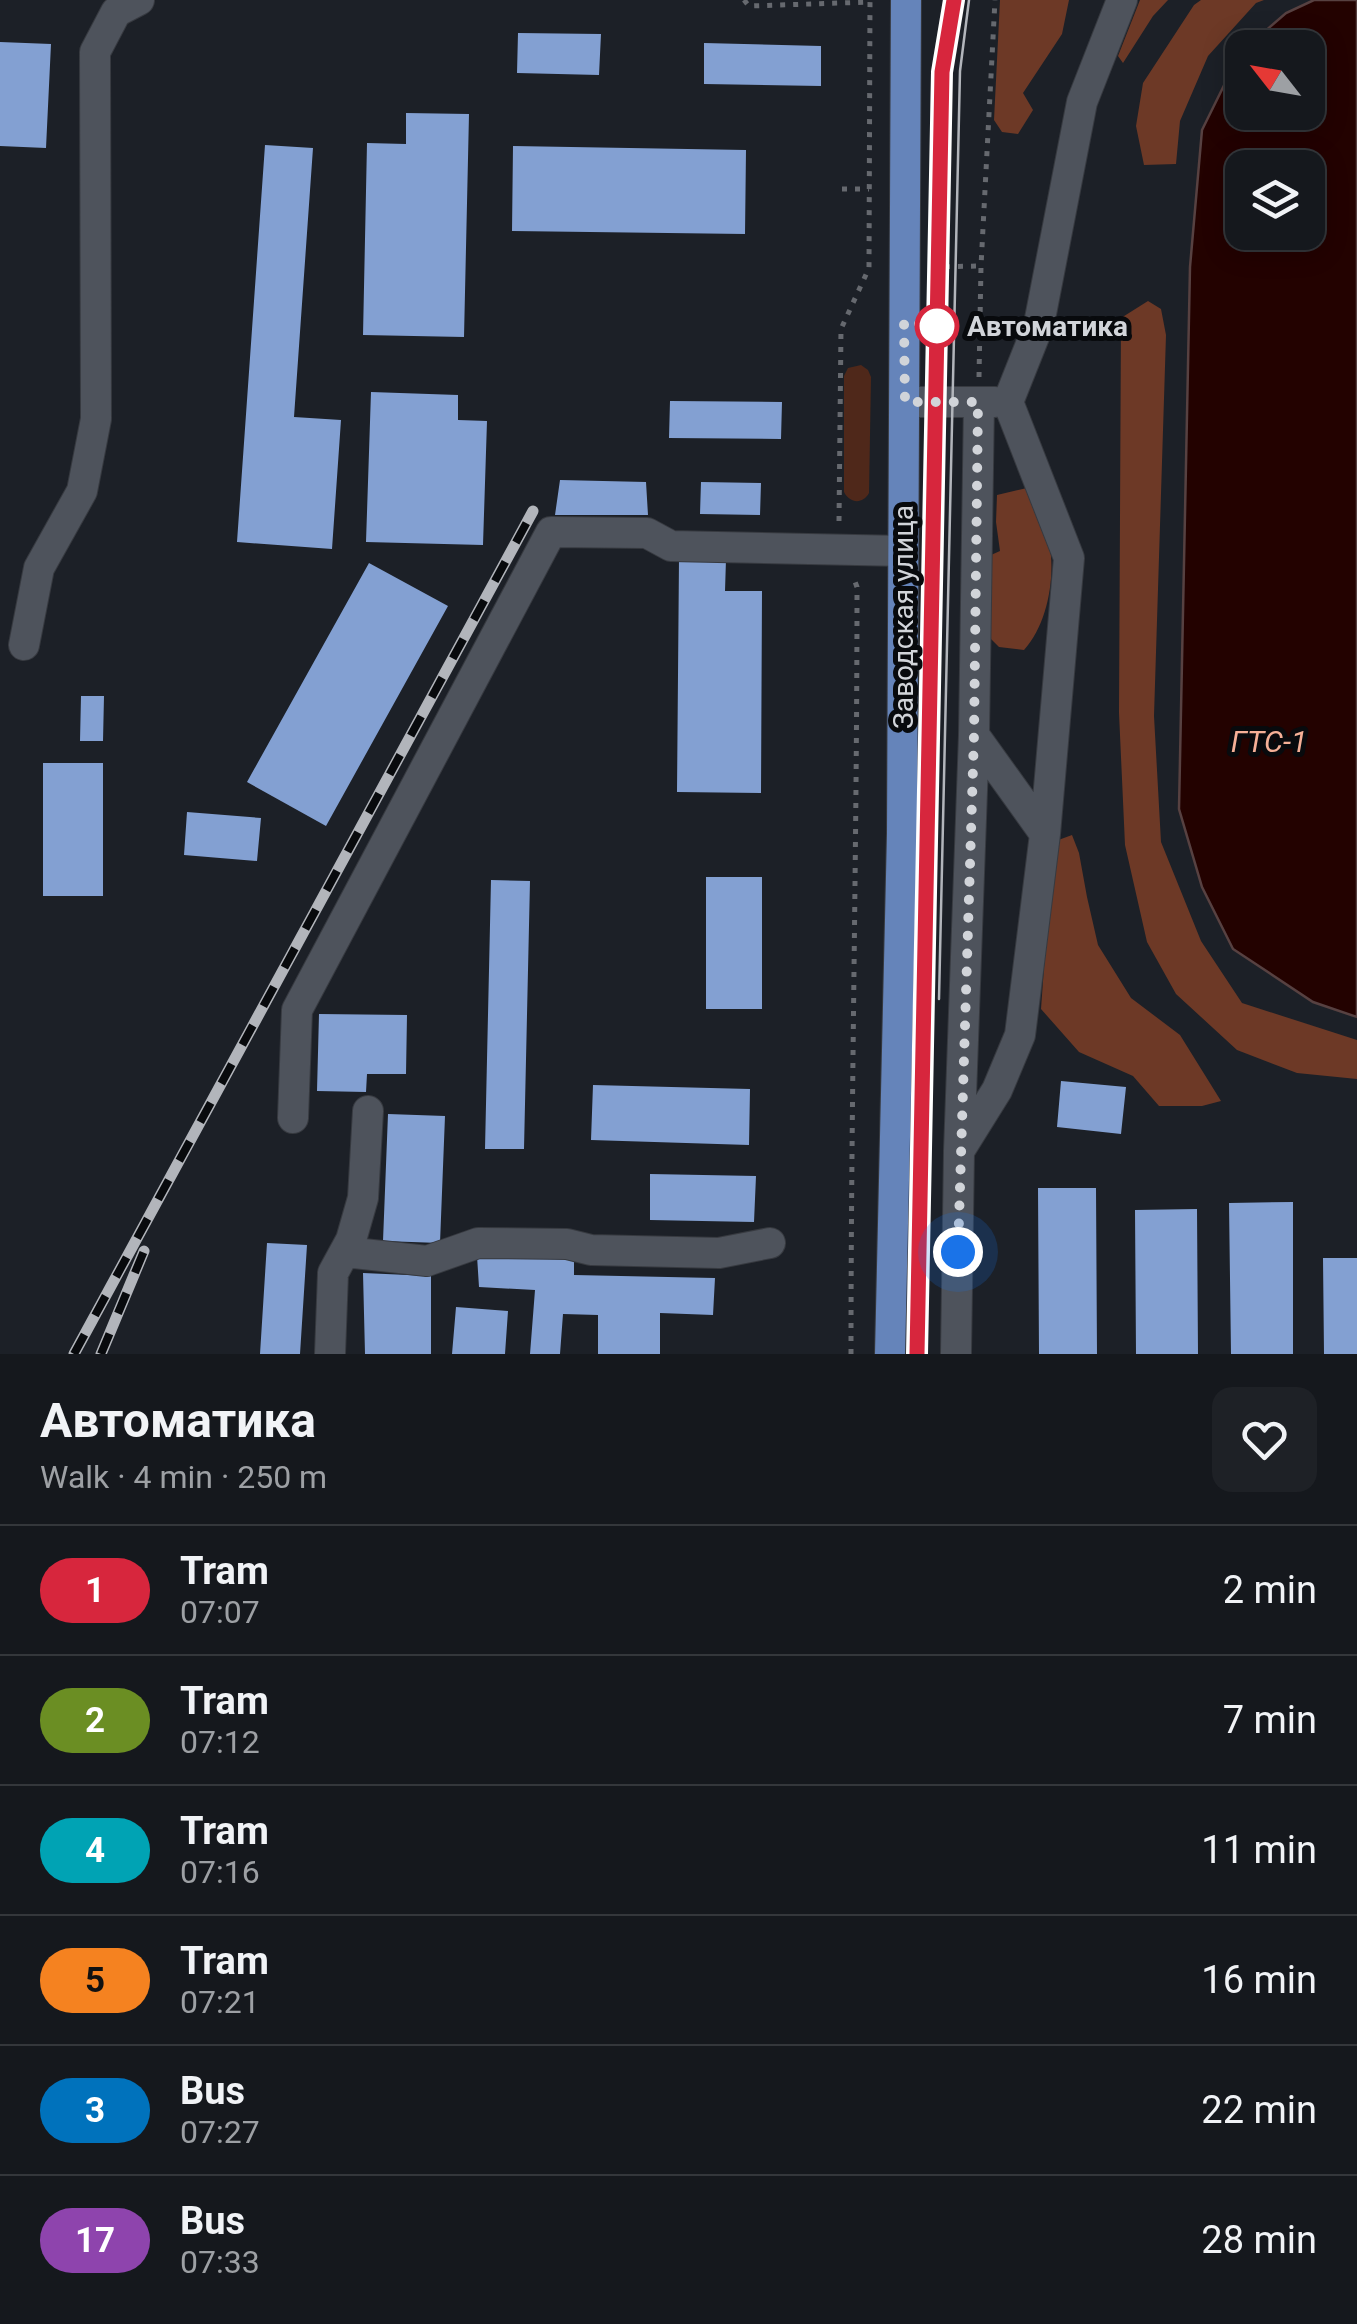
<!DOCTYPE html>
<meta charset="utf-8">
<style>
:root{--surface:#15181d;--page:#1e2126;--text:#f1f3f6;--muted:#9da0a4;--line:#34373b}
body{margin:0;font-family:Roboto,sans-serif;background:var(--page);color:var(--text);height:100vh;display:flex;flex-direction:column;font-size:38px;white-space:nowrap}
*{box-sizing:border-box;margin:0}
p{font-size:32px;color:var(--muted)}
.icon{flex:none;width:55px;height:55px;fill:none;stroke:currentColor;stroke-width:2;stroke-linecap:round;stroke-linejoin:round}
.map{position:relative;height:1354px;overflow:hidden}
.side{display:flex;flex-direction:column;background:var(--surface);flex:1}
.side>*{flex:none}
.badge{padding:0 20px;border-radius:32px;font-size:35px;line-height:65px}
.needle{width:65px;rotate:301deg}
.buttons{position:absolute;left:1225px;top:30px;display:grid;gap:20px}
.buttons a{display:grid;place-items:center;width:100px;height:100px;border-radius:20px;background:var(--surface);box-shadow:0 5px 25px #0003,0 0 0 2px var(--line);font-size:50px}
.you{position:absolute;width:50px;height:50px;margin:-25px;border:8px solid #fff;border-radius:50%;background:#1a73e8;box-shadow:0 0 0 15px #1a73e833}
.map>.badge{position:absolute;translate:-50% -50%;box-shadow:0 0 0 5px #fff}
.round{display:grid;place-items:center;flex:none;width:105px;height:105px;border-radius:20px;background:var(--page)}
.head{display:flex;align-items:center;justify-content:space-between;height:170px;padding:0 40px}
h1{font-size:48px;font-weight:700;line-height:75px}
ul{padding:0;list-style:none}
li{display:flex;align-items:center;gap:30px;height:130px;padding:0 40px;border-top:2px solid var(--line)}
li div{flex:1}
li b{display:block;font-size:38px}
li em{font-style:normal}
li .badge{min-width:110px;font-weight:700;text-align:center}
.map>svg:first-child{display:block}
</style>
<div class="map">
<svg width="1357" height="1354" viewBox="0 0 1357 1354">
<rect width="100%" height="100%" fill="#1c2027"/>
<path fill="#4f281a" d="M 861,365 L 868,370 L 871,377 L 869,493 C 863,504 850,504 844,492 L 844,376 L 848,368 Z"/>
<path fill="#6d3926" d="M 1000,0 L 1069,0 L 1062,34 L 1023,93 L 1033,110 L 1018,134 L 1002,132 L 994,120 Z
M 1140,0 L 1168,0 L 1153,16 L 1123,63 L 1118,56 Z
M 1201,0 L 1264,0 L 1256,3 L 1208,56 L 1180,121 L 1176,164 L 1144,165 L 1136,126 L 1143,83 L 1194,5 Z
M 1148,301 L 1161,309 L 1166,335 L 1154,716 L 1161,842 L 1201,941 L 1242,1003 L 1357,1040 L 1357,1079 L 1297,1073 L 1237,1050 L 1176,994 L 1147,942 L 1125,845 L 1119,713 L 1121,318 Z
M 1027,488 C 1034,506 1047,528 1050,547 C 1055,580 1047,625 1024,650 L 999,647 L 983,631 L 982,559 L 1000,551 L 996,522 L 997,495 Z
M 1072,835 L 1079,853 L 1087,897 L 1098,945 L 1131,998 L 1180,1035 L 1221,1101 L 1202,1106 L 1159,1106 L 1133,1076 L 1079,1052 L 1041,1009 L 1053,842 Z"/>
<path fill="#230200" stroke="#574141" stroke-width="2.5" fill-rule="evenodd" d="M 1314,0 L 1357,0 L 1357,1017 L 1313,1002 L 1233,949 L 1202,887 L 1179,809 L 1190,267 L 1202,130 L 1239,55 L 1242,52 L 1242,112 L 1308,112 L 1308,48 L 1247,47 L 1286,13 ZM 1242,168 L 1308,168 L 1308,232 L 1242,232 Z"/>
<path fill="#83a0d2" d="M 518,33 L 601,34 L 599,75 L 517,73 Z
M 0,42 L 51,44 L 46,148 L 0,146 Z
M 704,43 L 821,46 L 821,86 L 704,84 Z
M 406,113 L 469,114 L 464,337 L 363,335 L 367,143 L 406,144 Z
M 265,145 L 313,148 L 294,417 L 341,420 L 332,549 L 237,542 Z
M 513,146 L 746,150 L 745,234 L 512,231 Z
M 371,392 L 458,395 L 458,420 L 487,421 L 483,545 L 366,542 Z
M 670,401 L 782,402 L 781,439 L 669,438 Z
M 560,480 L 646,482 L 648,515 L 555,515 Z
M 701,482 L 761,483 L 760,515 L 700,514 Z
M 679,558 L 726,559 L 725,591 L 762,591 L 761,793 L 677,792 Z
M 369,563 L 448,606 L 326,826 L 247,782 Z
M 81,696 L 104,696 L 103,741 L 80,741 Z
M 43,763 L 103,763 L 103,896 L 43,896 Z
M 187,812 L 261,818 L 257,861 L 184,855 Z
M 706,877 L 762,877 L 762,1009 L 706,1009 Z
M 491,880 L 530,881 L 524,1149 L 485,1149 Z
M 319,1014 L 407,1015 L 406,1074 L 367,1074 L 366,1092 L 317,1091 Z
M 1061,1081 L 1126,1087 L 1121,1134 L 1057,1127 Z
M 593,1085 L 750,1089 L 749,1145 L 591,1140 Z
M 388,1114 L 445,1116 L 440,1243 L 383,1241 Z
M 650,1174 L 756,1176 L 754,1222 L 650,1220 Z
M 1038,1188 L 1096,1188 L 1097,1354 L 1039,1354 Z
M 1293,1202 L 1293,1354 L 1231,1354 L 1229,1203 Z
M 1197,1209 L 1198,1354 L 1136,1354 L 1135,1210 Z
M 267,1243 L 307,1245 L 300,1354 L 260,1354 Z
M 574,1254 L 574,1275 L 715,1278 L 713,1315 L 660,1313 L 660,1354 L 598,1354 L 598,1315 L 563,1314 L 560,1354 L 530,1354 L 535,1290 L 479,1287 L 477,1256 Z
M 1323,1258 L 1357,1258 L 1357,1354 L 1324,1354 Z
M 363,1273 L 431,1276 L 431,1354 L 365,1354 Z
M 456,1307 L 508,1311 L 505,1354 L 452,1354 Z"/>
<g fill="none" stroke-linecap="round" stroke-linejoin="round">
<defs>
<path id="minor" d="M 905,402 L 995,402
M 24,645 L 39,568 L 82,491 L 96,419 L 95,52 L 116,12 L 139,0
M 974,735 L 1045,834
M 293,1118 L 297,1010 L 551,532 L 647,533 L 671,546 L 903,551
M 959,1151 L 997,1090 L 1020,1035 L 1045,834 L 1069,558 L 1008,402 L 1039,324 L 1082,102 L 1122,0
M 345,1252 L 427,1261 L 478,1243 L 567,1244 L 591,1250 L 719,1253 L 770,1243
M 330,1354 L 333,1273 L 351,1240 L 363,1198 L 368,1111
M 956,1354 L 959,1151 L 974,735 L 979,402"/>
<path id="major" d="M 890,1354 L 902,833 L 906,0"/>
</defs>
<use href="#minor" stroke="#373a40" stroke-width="32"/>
<use href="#major" stroke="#373a40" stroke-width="32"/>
<path stroke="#66696f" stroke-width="5" stroke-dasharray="5 8" stroke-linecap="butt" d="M 744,0 L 749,6 L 871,2
M 842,189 L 869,189
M 932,267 L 980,266
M 979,377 L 981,266 L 995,0
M 839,521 L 841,329 L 869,268 L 870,0
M 851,1354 C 851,1098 857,843 857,587 L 854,579"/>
<use href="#minor" stroke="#4e535c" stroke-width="30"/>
<use href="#major" stroke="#6584ba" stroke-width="30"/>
<path stroke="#b2b5bb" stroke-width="2.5" d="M 939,999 L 960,71 L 969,0
M 917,1354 L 942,72 L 954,0"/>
<defs>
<path id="rail" d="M 74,1354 L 533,511
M 101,1354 L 144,1251"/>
</defs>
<use href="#rail" stroke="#b2b5bb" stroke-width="11"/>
<use href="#rail" stroke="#080a0d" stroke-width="8" stroke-dasharray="22" stroke-linecap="butt"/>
</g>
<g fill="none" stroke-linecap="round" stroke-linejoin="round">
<defs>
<path id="line" d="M 917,1354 L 942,72 L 954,0"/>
</defs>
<use href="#line" stroke="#fff" stroke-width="22"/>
<use href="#line" stroke="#d7263d" stroke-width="15"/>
<path stroke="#d1d4d9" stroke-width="10" stroke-dasharray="0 18" d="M 937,326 L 904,322 L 905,402 L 978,402 L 974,735 L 958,1252"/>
</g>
<circle fill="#fff" stroke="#d7263d" stroke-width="5" cx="937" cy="326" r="20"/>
<g text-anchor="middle" stroke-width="10" stroke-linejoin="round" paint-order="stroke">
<g font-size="28" font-weight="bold" fill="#d1d4d9" stroke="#080a0d" text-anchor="start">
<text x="967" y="336">Автоматика</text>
</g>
<g font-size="28" fill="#d1d4d9" stroke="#080a0d">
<text transform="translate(903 617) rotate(-90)" y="10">Заводская улица</text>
</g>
<g font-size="30" font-style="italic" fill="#f5b097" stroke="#080a0d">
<text x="1269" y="752">ГТС-1</text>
</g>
</g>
</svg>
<div class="buttons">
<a><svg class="needle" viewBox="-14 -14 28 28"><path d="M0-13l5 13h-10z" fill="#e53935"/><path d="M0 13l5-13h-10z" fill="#9da0a4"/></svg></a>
<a><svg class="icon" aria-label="layers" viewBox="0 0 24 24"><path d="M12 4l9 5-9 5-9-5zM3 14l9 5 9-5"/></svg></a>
</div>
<div class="you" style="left:958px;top:1252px"></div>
</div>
<section class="side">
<div class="head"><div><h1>Автоматика</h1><p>Walk · 4 min · 250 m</p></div><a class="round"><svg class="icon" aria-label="heart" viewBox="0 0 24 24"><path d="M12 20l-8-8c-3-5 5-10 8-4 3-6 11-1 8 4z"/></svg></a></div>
<ul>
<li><span class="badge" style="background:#d7263d;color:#fff">1</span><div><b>Tram</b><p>07:07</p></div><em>2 min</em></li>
<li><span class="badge" style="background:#6b8e23;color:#fff">2</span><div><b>Tram</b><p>07:12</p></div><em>7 min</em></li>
<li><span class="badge" style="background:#00a3b4;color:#fff">4</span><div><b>Tram</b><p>07:16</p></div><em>11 min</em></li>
<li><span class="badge" style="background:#f58220;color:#111">5</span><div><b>Tram</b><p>07:21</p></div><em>16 min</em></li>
<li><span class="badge" style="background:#0072bc;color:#fff">3</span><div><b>Bus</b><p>07:27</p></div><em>22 min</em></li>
<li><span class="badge" style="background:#8e44ad;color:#fff">17</span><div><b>Bus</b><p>07:33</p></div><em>28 min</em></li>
</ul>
</section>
